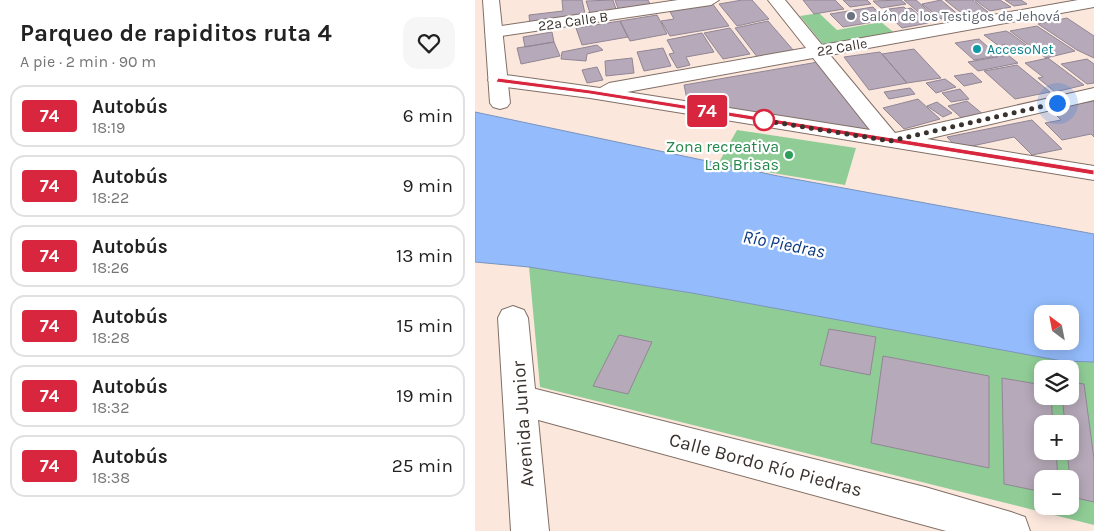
<!DOCTYPE html>
<html lang="es">
<meta charset="utf-8">
<style>
:root{--surface:#fff;--page:#f6f6f6;--text:#222;--muted:#767676;--line:#e0e0e0}
body{margin:0;font-family:Karla,sans-serif;background:var(--page);color:var(--text);height:100vh;display:flex;flex-direction:column;font-size:19px;white-space:nowrap}
*{box-sizing:border-box;margin:0}
p{font-size:16px;color:var(--muted)}
.icon{flex:none;width:28px;height:28px;fill:none;stroke:currentColor;stroke-width:2;stroke-linecap:round;stroke-linejoin:round}
.map{position:relative;flex:1;overflow:hidden}
.side{display:flex;flex-direction:column;background:var(--surface);width:475px}
.side>*{flex:none}
.badge{padding:0 10px;border-radius:4px;font-size:18px;line-height:32px}
.needle{width:32px;rotate:328deg}
.fabs{position:absolute;left:559px;top:305px;display:grid;gap:10px}
.fabs a{display:grid;place-items:center;width:45px;height:45px;border-radius:10px;background:var(--surface);box-shadow:0 2px 12px #0003;font-size:25px}
.you{position:absolute;width:25px;height:25px;margin:-12px;border:4px solid #fff;border-radius:50%;background:#1a73e8;box-shadow:0 0 0 8px #1a73e833}
.map>.badge{position:absolute;translate:-50% -50%;box-shadow:0 0 0 2px #fff}
.round{display:grid;place-items:center;flex:none;width:52px;height:52px;border-radius:15px;background:var(--page)}
.summary{display:flex;align-items:center;justify-content:space-between;height:85px;padding:0 20px}
h1{font-size:24px;font-weight:700;line-height:38px}
ul{padding:0;list-style:none}
li{display:flex;align-items:center;gap:15px;height:62px;margin:0 10px 8px;padding:0 10px;border:2px solid var(--line);border-radius:15px}
li div{flex:1}
li b{display:block;font-size:19px}
li em{font-style:normal}
li .badge{min-width:55px;font-weight:700;text-align:center}
main{display:flex;flex:1;min-height:0}
.map>svg:first-child{display:block}
</style>
<main>
<section class="side">
<div class="summary"><div><h1>Parqueo de rapiditos ruta 4</h1><p>A pie · 2 min · 90 m</p></div><a class="round"><svg class="icon" aria-label="heart" viewBox="0 0 24 24"><path d="M12 20l-8-8c-3-5 5-10 8-4 3-6 11-1 8 4z"/></svg></a></div>
<ul>
<li><span class="badge" style="background:#d7263d;color:#fff">74</span><div><b>Autobús</b><p>18:19</p></div><em>6 min</em></li>
<li><span class="badge" style="background:#d7263d;color:#fff">74</span><div><b>Autobús</b><p>18:22</p></div><em>9 min</em></li>
<li><span class="badge" style="background:#d7263d;color:#fff">74</span><div><b>Autobús</b><p>18:26</p></div><em>13 min</em></li>
<li><span class="badge" style="background:#d7263d;color:#fff">74</span><div><b>Autobús</b><p>18:28</p></div><em>15 min</em></li>
<li><span class="badge" style="background:#d7263d;color:#fff">74</span><div><b>Autobús</b><p>18:32</p></div><em>19 min</em></li>
<li><span class="badge" style="background:#d7263d;color:#fff">74</span><div><b>Autobús</b><p>18:38</p></div><em>25 min</em></li>
</ul>
</section>
<div class="map">
<svg width="619" height="531" viewBox="0 0 619 531">
<rect width="100%" height="100%" fill="#fce7dc"/>
<path fill="#90cd96" fill-rule="evenodd" d="M 344,13 L 362,30 L 406,22 L 422,35 L 351,48 L 325,16 Z
M 262,130 L 381,148 L 370,185 L 243,164 Z
M 54,267 L 217,293 L 587,361 L 619,362 L 619,525 L 65,387 ZM 568,369 L 595,369 L 595,396 L 568,396 ZM 568,424 L 595,424 L 595,451 L 568,451 ZM 568,479 L 595,479 L 595,506 L 568,506 Z"/>
<path fill="#94bcfc" stroke="#7993be" fill-rule="evenodd" d="M 0,112 L 303,176 L 619,234 L 619,362 L 587,361 L 217,293 L 54,267 L 0,262 ZM 568,314 L 595,314 L 595,341 L 568,341 Z"/>
<path fill="#b6a9b9" stroke="#928695" d="M 87,0 L 107,0 L 111,18 L 55,26 L 54,15 L 88,11 Z
M 138,0 L 142,12 L 116,16 L 111,1 Z
M 140,0 L 173,0 L 176,6 L 144,11 Z
M 267,0 L 277,0 L 294,19 L 262,26 L 244,4 Z
M 328,0 L 360,0 L 369,9 L 339,14 Z
M 368,0 L 392,0 L 396,4 L 375,7 Z
M 426,0 L 431,4 L 406,8 L 398,1 Z
M 429,0 L 441,0 L 464,20 L 454,21 Z
M 466,0 L 485,16 L 466,19 L 447,4 Z
M 470,0 L 498,0 L 513,12 L 490,16 Z
M 500,0 L 525,0 L 536,7 L 515,11 Z
M 530,0 L 546,0 L 552,4 L 539,6 Z
M 237,3 L 254,26 L 195,36 L 186,21 L 199,19 L 194,10 Z
M 398,7 L 411,20 L 368,27 L 355,14 Z
M 429,7 L 431,9 L 436,8 L 453,23 L 427,28 L 411,13 L 417,12 L 414,9 Z
M 182,15 L 192,34 L 155,41 L 145,21 Z
M 592,18 L 619,36 L 619,58 L 602,50 L 563,24 Z
M 145,21 L 153,37 L 107,45 L 101,28 Z
M 293,21 L 319,51 L 283,58 L 260,28 Z
M 562,26 L 600,51 L 571,58 L 535,31 Z
M 255,28 L 275,54 L 248,59 L 229,33 Z
M 531,31 L 535,33 L 558,50 L 543,54 L 531,44 L 524,46 L 509,35 Z
M 77,32 L 79,42 L 50,47 L 48,37 Z
M 227,33 L 239,52 L 211,57 L 215,65 L 202,68 L 194,54 L 199,53 L 192,40 Z
M 504,39 L 523,56 L 499,60 L 480,43 Z
M 79,42 L 85,56 L 46,64 L 42,48 Z
M 122,45 L 128,50 L 112,54 L 111,61 L 86,59 L 87,52 Z
M 188,48 L 196,66 L 169,71 L 162,52 Z
M 439,49 L 466,78 L 432,83 L 407,54 Z
M 405,52 L 407,54 L 432,83 L 394,90 L 369,57 Z
M 533,55 L 543,63 L 503,71 L 493,62 Z
M 157,58 L 159,73 L 131,76 L 130,61 Z
M 573,58 L 609,85 L 580,92 L 563,78 L 568,77 L 550,63 Z
M 612,59 L 619,64 L 619,83 L 612,84 L 586,64 Z
M 349,61 L 405,135 L 213,104 L 209,85 Z
M 542,65 L 575,92 L 540,99 L 509,71 Z
M 122,67 L 128,80 L 112,83 L 107,70 Z
M 497,73 L 507,82 L 489,86 L 479,76 Z
M 470,79 L 481,87 L 461,93 L 451,83 Z
M 435,88 L 440,94 L 414,99 L 409,92 Z
M 485,89 L 494,99 L 476,102 L 467,93 Z
M 443,99 L 465,119 L 429,129 L 408,108 Z
M 492,101 L 509,115 L 489,120 L 473,106 Z
M 619,101 L 619,137 L 616,134 L 587,140 L 570,123 L 586,120 L 575,109 Z
M 462,102 L 477,113 L 468,117 L 452,106 Z
M 557,120 L 587,149 L 557,155 L 539,137 L 483,149 L 472,137 Z
M 354,329 L 401,337 L 395,375 L 345,365 Z
M 144,335 L 177,342 L 153,394 L 118,386 Z
M 408,356 L 514,376 L 514,468 L 396,443 Z
M 527,378 L 568,385 L 568,396 L 576,396 L 578,424 L 568,424 L 568,451 L 581,451 L 583,479 L 568,479 L 568,492 L 529,484 Z
M 595,382 L 609,384 L 619,459 L 619,502 L 597,497 L 592,451 L 595,451 L 595,424 L 590,424 L 587,396 L 595,396 Z"/>
<g fill="none" stroke-linecap="round" stroke-linejoin="round">
<defs>
<path id="minor" d="M 203,0 L 244,0 L 236,5 L 19,37 L 13,36 L 10,32 L 13,28 L 19,27 Z
M 293,0 L 310,0 L 347,45 L 603,0 L 619,0 L 619,7 L 355,55 L 420,133 L 619,88 L 619,100 L 452,139 L 619,166 L 619,180 L 115,98 L 23,86 L 16,84 L 13,80 L 16,76 L 23,74 L 125,88 L 134,83 L 331,48 ZM 338,58 L 395,130 L 152,92 Z
M 45,385 L 450,487 L 536,512 L 550,517 L 555,531 L 471,531 L 45,415 L 33,411 L 28,400 L 33,389 Z"/>
<path id="major" d="M 8,0 L 24,0 L 35,103 L 32,107 L 25,109 L 18,107 L 15,103 Z
M 38,306 L 49,310 L 53,318 L 74,531 L 36,531 L 23,318 L 27,310 Z"/>
</defs>
<use href="#minor" stroke="#816f66" stroke-width="2"/>
<use href="#major" stroke="#816f66" stroke-width="2"/>
<use href="#minor" fill="#fff" fill-rule="evenodd"/>
<use href="#major" fill="#fff" fill-rule="evenodd"/>
</g>
<path fill="#d7263d" stroke="#fff" d="M 23,78 L 115,90 L 619,170 L 619,175 L 115,94 L 21,82 Z"/>
<g fill="none" stroke-linecap="round" stroke-linejoin="round">
<path stroke="#3a322e" stroke-width="5" stroke-dasharray="0 9" d="M 289,120 L 286,120 L 415,141 L 582,103"/>
</g>
<circle fill="#6b7280" stroke="#fff" stroke-width="2" cx="376" cy="16" r="5"/>
<circle fill="#0f9aa8" stroke="#fff" stroke-width="2" cx="502" cy="49" r="5"/>
<circle fill="#fff" stroke="#d7263d" stroke-width="2.5" cx="289" cy="120" r="10"/>
<circle fill="#2e9e5b" stroke="#fff" stroke-width="2" cx="314" cy="155" r="5"/>
<g text-anchor="middle" stroke-width="4.5" stroke-linejoin="round" paint-order="stroke">
<g font-size="14" fill="#5b616d" stroke="#fff" text-anchor="start">
<text x="386" y="21">Salón de los Testigos de Jehová</text>
</g>
<g font-size="14" fill="#3a322e" stroke="#fff">
<text transform="translate(98 21) rotate(-8)" y="5">22a Calle B</text>
<text transform="translate(367 47) rotate(-10)" y="5">22 Calle</text>
</g>
<g font-size="14" fill="#0d838f" stroke="#fff" text-anchor="start">
<text x="512" y="54">AccesoNet</text>
</g>
<g font-size="16" fill="#27864d" stroke="#fff" text-anchor="end">
<text x="304" y="152">Zona recreativa<tspan x="304" dy="18">Las Brisas</tspan></text>
</g>
<g font-size="18" font-style="italic" fill="#0a3981" stroke="#fff">
<text transform="translate(309 244) rotate(11)" y="6">Río Piedras</text>
</g>
<g font-size="19" fill="#3a322e" stroke="#fff">
<text transform="translate(47 424) rotate(-94)" y="7">Avenida Junior</text>
<text transform="translate(291 464) rotate(15)" y="7">Calle Bordo Río Piedras</text>
</g>
</g>
</svg>
<div class="fabs">
<a><svg class="needle" viewBox="-14 -14 28 28"><path d="M0-13l5 13h-10z" fill="#e53935"/><path d="M0 13l5-13h-10z" fill="#767676"/></svg></a>
<a><svg class="icon" aria-label="layers" viewBox="0 0 24 24"><path d="M12 4l9 5-9 5-9-5zM3 14l9 5 9-5"/></svg></a>
<a>+</a>
<a>−</a>
</div>
<div class="you" style="left:582px;top:103px"></div>
<b class="badge" style="left:232px;top:111px;background:#d7263d;color:#fff">74</b>
</div>
</main>
